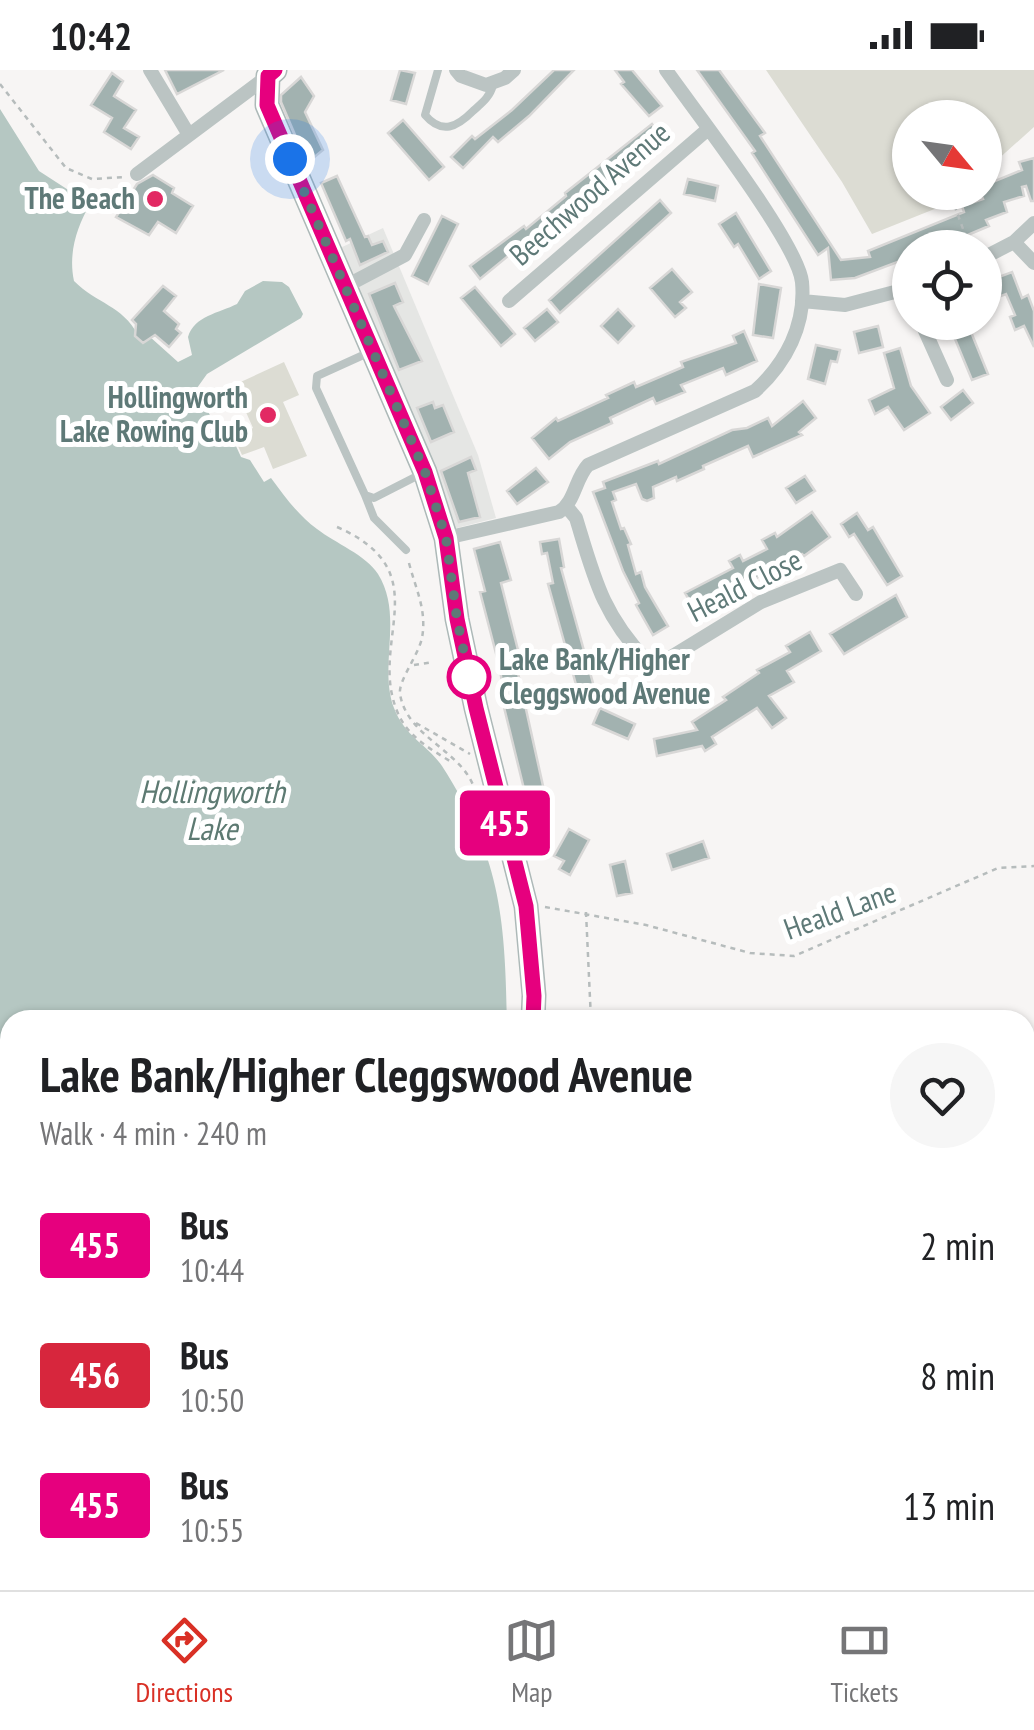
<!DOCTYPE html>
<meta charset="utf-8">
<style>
:root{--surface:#fff;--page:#f6f6f6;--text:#202124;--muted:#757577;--line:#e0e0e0;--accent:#d93025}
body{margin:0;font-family:"PT Sans Narrow",sans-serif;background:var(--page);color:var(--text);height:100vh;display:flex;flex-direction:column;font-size:38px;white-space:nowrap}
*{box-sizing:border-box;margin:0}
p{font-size:32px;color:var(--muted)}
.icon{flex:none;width:55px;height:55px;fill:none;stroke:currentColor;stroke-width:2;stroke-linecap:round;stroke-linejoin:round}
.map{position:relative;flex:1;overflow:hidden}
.drawer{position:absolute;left:0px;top:940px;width:1035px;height:580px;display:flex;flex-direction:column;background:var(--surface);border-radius:30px 30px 0 0;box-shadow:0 2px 8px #0004}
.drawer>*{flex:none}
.badge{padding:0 20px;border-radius:8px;font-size:35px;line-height:65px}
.needle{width:65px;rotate:119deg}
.buttons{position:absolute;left:892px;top:30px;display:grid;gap:20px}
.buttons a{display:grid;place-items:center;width:110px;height:110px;border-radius:50%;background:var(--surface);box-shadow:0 2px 8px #0004;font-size:50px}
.you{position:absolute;width:50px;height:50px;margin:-25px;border:8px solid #fff;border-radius:50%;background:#1a73e8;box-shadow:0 0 0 15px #1a73e833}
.map>.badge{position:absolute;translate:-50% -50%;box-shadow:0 0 0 5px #fff}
.round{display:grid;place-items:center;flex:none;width:105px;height:105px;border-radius:52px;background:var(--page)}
.head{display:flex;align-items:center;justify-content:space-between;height:170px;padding:0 40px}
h1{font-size:48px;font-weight:800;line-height:75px}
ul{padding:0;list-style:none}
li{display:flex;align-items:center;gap:30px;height:130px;padding:0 40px}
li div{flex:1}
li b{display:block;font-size:38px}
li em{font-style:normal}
li .badge{min-width:110px;font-weight:700;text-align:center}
.status{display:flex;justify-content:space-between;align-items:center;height:70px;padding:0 50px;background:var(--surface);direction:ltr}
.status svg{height:28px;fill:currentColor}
.menu{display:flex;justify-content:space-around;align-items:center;height:140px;border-top:2px solid var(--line);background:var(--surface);font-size:28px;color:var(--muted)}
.menu a{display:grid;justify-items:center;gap:5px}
.menu .active{color:var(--accent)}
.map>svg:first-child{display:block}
</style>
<div class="status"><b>10:42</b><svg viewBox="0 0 49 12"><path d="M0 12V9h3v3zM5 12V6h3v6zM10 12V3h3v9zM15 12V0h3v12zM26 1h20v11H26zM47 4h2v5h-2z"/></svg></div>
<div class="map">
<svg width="1034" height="1520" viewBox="0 0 1034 1520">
<rect width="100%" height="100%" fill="#f7f5f4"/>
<path fill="#e5e6e4" d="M 383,158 L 478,385 L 496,448 L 453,459 L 358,224 L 340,178 Z"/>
<path fill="#dcdcd3" d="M 766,0 L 1034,0 L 1034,57 L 985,101 L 985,48 L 910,48 L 910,122 L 962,123 L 952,132 L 872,164 L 842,112 Z
M 284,292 L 299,325 L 283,332 L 307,386 L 273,399 L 264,377 L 242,385 L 234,367 L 253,358 L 234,315 Z
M 1025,1379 L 1034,1381 L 1034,1520 L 832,1520 L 832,1510 L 1025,1510 Z"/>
<path fill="#b5c7c2" d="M 0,39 L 39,101 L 90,134 C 77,157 68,183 74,211 C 97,234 122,235 138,265 L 149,266 L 178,292 L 192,285 L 188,267 C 194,246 219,243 237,234 L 245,221 L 263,211 L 282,212 L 289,217 L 303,244 L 301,248 L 207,304 L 197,318 L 215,356 L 225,352 L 241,387 L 250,390 L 264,412 L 271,408 C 285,427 298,445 317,459 C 335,473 366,485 378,504 C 404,546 378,595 394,638 C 405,667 428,675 442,696 C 500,786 505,846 507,950 L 10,950 L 10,1510 L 140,1510 L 126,1520 L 0,1520 Z"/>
<path fill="#a2b2b0" stroke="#d8d7d6" stroke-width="2.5" d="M 165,0 L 224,0 L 177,24 Z
M 400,0 L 415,3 L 406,34 L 391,30 Z
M 554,0 L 574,0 L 529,46 L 498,72 L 493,67 L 463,98 L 451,87 L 472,66 L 475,69 L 512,40 Z
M 615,0 L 632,0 L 662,36 L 649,46 L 621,14 L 624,12 Z
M 697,0 L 719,0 L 765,63 L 760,66 L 841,190 L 870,187 L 868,181 L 964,142 L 962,136 L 983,129 L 980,122 L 985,122 L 985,115 L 1022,100 L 1019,92 L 1034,88 L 1034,131 L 1031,131 L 1026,116 L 1022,117 L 1024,126 L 1004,132 L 1007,142 L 986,150 L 989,156 L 937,178 L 910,178 L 910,190 L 900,194 L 900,191 L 855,208 L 831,210 L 828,178 L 818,185 L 752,83 L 755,81 Z
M 112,3 L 123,11 L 114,26 L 136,40 L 124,58 L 139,67 L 131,79 L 104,62 L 112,48 L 91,35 Z
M 301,7 L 314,26 L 305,42 L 323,80 L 307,93 L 281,32 L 281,25 Z
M 403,50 L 444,97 L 429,110 L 388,63 Z
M 652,54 L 661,66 L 546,163 L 544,161 L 515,185 L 513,182 L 480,209 L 470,196 L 524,156 L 526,159 L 566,126 L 565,123 Z
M 153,105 L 174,118 L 172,123 L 193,136 L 176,163 L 158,152 L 149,165 L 116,147 L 137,114 Z
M 337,106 L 365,167 L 368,166 L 372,175 L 383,171 L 388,182 L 360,195 L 350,169 L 346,171 L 321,113 Z
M 688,109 L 718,116 L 715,131 L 684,124 Z
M 660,130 L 671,143 L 560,243 L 549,230 Z
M 736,143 L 771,201 L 759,209 L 738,174 L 734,177 L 719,154 Z
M 442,146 L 458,154 L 428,214 L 412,206 Z
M 672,199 L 692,222 L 680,232 L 686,238 L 675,247 L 650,218 Z
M 1012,202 L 1022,228 L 1028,225 L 1034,241 L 1034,277 L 1024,256 L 1015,260 L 1010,247 L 1015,245 L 1006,224 L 985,232 L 985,212 Z
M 395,213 L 403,232 L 394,236 L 422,291 L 399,300 L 369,224 Z
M 759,214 L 781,218 L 773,268 L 753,265 Z
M 163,216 L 176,226 L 164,241 L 179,254 L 176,259 L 181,263 L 169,277 L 155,265 L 143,273 L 135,266 L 136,254 L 132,250 Z
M 475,217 L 515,264 L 501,276 L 461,228 Z
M 547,239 L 558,252 L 535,271 L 524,258 Z
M 618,239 L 634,256 L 618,273 L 601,256 Z
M 948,252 L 967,252 L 988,304 L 972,310 Z
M 878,256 L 883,277 L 859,283 L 854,262 Z
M 744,261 L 757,291 L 726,305 L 723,298 L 681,315 L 685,322 L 656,334 L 653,328 L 610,348 L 612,353 L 570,372 L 549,389 L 532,368 L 556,348 L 558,351 L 608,328 L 606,325 L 634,312 L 636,317 L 683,297 L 681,292 L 736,273 L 733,266 Z
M 816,275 L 840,280 L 837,292 L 831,291 L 825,314 L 808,309 Z
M 900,278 L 911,316 L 930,343 L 904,360 L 888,337 L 875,344 L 869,330 L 894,318 L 884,283 Z
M 963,320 L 973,333 L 951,350 L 941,337 Z
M 803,331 L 816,348 L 799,362 L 802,365 L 753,387 L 748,376 L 703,396 L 704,399 L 677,411 L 676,407 L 653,417 L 654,428 L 647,431 L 642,429 L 636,414 L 613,422 L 616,430 L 612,432 L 621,459 L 624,458 L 631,474 L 628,475 L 636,504 L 641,502 L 645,517 L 668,556 L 653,565 L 636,535 L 639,533 L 623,501 L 593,422 L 605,418 L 603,412 L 658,391 L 659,394 L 732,360 L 747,358 L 768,348 L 772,356 Z
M 433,332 L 435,338 L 443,335 L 454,362 L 431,372 L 417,338 Z
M 471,387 L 476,400 L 468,403 L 480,447 L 459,452 L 441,401 Z
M 536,398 L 548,412 L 517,434 L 507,421 Z
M 805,406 L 815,421 L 796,433 L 786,418 Z
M 812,442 L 830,467 L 804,486 L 802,484 L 760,506 L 696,542 L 685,523 L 733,498 L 729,491 L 740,485 L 743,491 L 767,479 L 762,470 L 775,463 L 777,467 Z
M 857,443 L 868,460 L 873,457 L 902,506 L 887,515 L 854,464 L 849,467 L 841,454 Z
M 559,469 L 564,497 L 561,498 L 596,624 L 580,629 L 548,514 L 553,513 L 547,483 L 542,484 L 540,472 Z
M 500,472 L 511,510 L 501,513 L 519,584 L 514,585 L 551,752 L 533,756 L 502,629 L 505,628 L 499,595 L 480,522 L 485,521 L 474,479 Z
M 896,525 L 907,547 L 844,584 L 830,564 Z
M 810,562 L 821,581 L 787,601 L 794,612 L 769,626 L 786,648 L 772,658 L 757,638 L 712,667 L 716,674 L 705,681 L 702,676 L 657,686 L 654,669 L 697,660 L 692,652 L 726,630 L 723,627 L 759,603 L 757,600 L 790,582 L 786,576 Z
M 600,638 L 635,654 L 628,669 L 593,654 Z
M 569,759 L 589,770 L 570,805 L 559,799 L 564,791 L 554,786 Z
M 703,771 L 709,788 L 672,800 L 667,784 Z
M 625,791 L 632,823 L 617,826 L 610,795 Z"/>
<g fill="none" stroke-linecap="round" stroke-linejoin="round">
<defs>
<path id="secondary" d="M 275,0 L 268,6 L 267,35 L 425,402 L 446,468 L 457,549 L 476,638 L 526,836 L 534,925 L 533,950
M 1025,1366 L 1034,1369"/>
</defs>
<use href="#secondary" stroke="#adb9b8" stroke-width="25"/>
<path stroke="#b6bcbc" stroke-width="2.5" stroke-dasharray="5 5" stroke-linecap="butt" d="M 0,14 L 66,98 L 92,109 L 124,107
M 951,126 L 970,178
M 337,457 C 440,502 368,570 397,641 C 407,667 431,679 453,693
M 409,493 C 416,520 427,540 422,568 C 418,586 398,611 400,624 C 406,660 443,674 464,700 C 479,718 483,749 490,772
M 414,595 L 433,592
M 416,653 L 470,684
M 545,837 L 646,855 L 750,883 L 794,886 L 998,798 L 1034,796
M 586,842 L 591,950"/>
<path stroke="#bbc4c3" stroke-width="8" d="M 438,0 L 425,45 C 442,65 457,57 473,41 C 482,33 490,27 493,15
M 370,282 L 317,306 L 316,318 L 365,425 L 374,428 L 421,404
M 365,425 L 374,448 L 406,480
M 296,1520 L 301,1510"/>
<path stroke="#bbc4c3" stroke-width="14" d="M 150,0 L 189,65
M 456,0 L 461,6 L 486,15 L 505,8 L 514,0
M 137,104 L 268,6 L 266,4
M 1014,172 L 1034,193
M 985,187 L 1014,172 L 1034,153
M 346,216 L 405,185 L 424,150
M 509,231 L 707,60
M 802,231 L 845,235 L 910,218
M 921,252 L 947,310
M 567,437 L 576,448 C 594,507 602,544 646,590 L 663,592 L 761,532 L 840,500 L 856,524
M 446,468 L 559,442 C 575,432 575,409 588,395 L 755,321 C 786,293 806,255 802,212 C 798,173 694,40 666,0
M 189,1520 L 204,1510"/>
<use href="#secondary" stroke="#fff" stroke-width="20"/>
</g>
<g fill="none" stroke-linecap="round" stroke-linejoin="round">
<defs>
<path id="line" d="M 275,0 L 268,6 L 267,35 L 425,402 L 446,468 L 457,549 L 476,638 L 526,836 L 534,926 L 533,950"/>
</defs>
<use href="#line" stroke="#fff" stroke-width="22"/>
<use href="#line" stroke="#e6007e" stroke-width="15"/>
<path stroke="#5e7977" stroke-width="10" stroke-dasharray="0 18" d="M 290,89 L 425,402 L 446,468 L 457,549 L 469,607"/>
</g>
<g fill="#e22963" stroke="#fff" stroke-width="4">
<circle cx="155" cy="129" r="10"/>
<circle cx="268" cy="345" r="10"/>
</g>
<circle fill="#fff" stroke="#e6007e" stroke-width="5" cx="469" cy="607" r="20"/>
<g text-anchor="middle" stroke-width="10" stroke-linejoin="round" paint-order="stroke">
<g font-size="30" fill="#5e7977" stroke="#fff">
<text transform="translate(590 124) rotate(-41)" y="10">Beechwood Avenue</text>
<text transform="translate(745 516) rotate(-27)" y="10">Heald Close</text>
<text transform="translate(840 841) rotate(-20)" y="10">Heald Lane</text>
</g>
<g font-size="30" font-weight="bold" fill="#5e7977" stroke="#fff" text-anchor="end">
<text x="135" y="139">The Beach</text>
<text x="248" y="338">Hollingworth<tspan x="248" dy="34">Lake Rowing Club</tspan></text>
</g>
<g font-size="30" font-weight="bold" fill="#5e7977" stroke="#fff" text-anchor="start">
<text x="499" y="600">Lake Bank/Higher<tspan x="499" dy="34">Cleggswood Avenue</tspan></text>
</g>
<g font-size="32" font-style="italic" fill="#5d7a72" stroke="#fff">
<text x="212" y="733">Hollingworth<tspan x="212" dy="37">Lake</tspan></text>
</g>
</g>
</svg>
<div class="buttons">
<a><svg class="needle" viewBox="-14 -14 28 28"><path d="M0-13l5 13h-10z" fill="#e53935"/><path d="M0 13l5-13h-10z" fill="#757577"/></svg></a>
<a><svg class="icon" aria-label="locate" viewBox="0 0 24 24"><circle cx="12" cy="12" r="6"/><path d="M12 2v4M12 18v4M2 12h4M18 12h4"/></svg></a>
</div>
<div class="you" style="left:290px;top:89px"></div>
<b class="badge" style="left:505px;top:753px;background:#e6007e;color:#fff">455</b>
<section class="drawer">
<div class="head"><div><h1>Lake Bank/Higher Cleggswood Avenue</h1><p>Walk · 4 min · 240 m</p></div><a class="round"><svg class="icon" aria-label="heart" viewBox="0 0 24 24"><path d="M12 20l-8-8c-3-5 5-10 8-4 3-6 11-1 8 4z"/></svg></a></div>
<ul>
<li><span class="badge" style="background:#e6007e;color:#fff">455</span><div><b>Bus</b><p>10:44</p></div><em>2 min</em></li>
<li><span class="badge" style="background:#d7263d;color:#fff">456</span><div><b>Bus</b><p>10:50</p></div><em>8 min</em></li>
<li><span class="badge" style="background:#e6007e;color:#fff">455</span><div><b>Bus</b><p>10:55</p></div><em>13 min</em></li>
</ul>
</section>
</div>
<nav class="menu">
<a class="active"><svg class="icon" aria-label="directions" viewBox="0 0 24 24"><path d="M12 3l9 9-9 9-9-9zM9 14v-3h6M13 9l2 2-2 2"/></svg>Directions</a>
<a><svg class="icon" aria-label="map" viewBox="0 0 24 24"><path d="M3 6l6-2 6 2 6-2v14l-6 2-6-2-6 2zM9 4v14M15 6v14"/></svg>Map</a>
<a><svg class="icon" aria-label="tickets" viewBox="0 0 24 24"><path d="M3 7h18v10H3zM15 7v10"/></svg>Tickets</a>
</nav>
